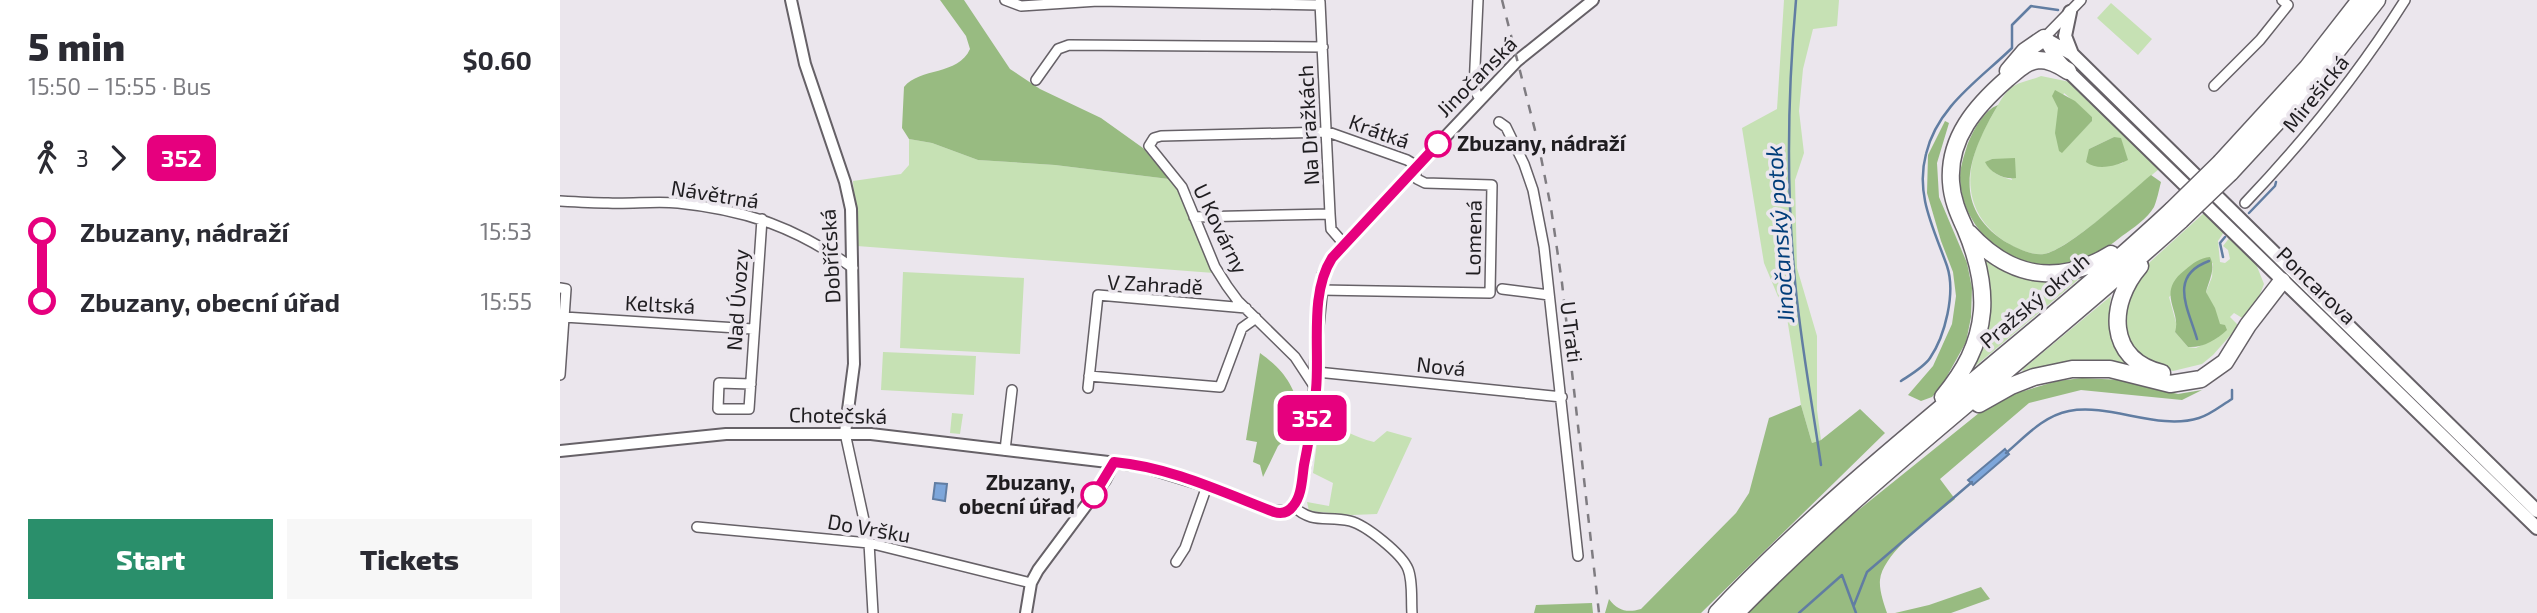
<!DOCTYPE html>
<meta charset="utf-8">
<style>
:root{--surface:#fff;--page:#f7f7f7;--text:#2b2b33;--muted:#7c7c81;--accent:#2a8f6b}
body{margin:0;font-family:"Exo 2",sans-serif;background:var(--page);color:var(--text);height:100vh;display:flex;flex-direction:column;font-size:26px;white-space:nowrap}
*{box-sizing:border-box;margin:0}
p{font-size:23px;color:var(--muted)}
.icon{flex:none;width:38px;height:38px;fill:none;stroke:currentColor;stroke-width:2;stroke-linecap:round;stroke-linejoin:round}
.map{position:relative;flex:1;overflow:hidden}
.details{display:flex;flex-direction:column;background:var(--surface);width:560px}
.details>*{flex:none}
.badge{padding:0 14px;border-radius:10px;font-size:24px;line-height:46px}
.map>.badge{position:absolute;translate:-50% -50%;box-shadow:0 0 0 4px #fff}
.legs{display:flex;align-items:center;gap:10px;height:77px;padding:0 28px;font-size:23px}
.legs p{margin-inline-start:auto}
.overview{display:flex;align-items:center;justify-content:space-between;height:119px;padding:0 28px}
h1{font-size:38px;font-weight:800;line-height:52px}
.primary-button{display:flex;gap:14px;margin-top:auto;padding:14px 28px}
.primary-button a{flex:1;height:80px;border-radius:0px;background:var(--accent);color:#fff;font-size:28px;font-weight:800;line-height:80px;text-align:center}
.primary-button a+a{background:var(--page);color:var(--text)}
ul{padding:0 28px;list-style:none}
li{display:flex;align-items:center;gap:24px;height:70px;font-size:26px}
li i{display:grid;place-items:center;width:10px;height:100%;margin:0 9px;background:currentColor}
li i::after{content:'';width:18px;height:18px;margin:-9px;border:5px solid;border-radius:50%;background:var(--surface)}
li p{margin-inline-start:auto}
li:first-child i{background:linear-gradient(#0000 50%,currentColor 0)}
li:last-child i{background:linear-gradient(currentColor 50%,#0000 0)}
main{display:flex;flex:1;min-height:0}
.map>svg:first-child{display:block}
</style>
<main>
<section class="details">
<div class="overview"><div><h1>5 min</h1><p>15:50 – 15:55 · Bus</p></div><b>$0.60</b></div>
<div class="legs"><svg class="icon" aria-label="walk" viewBox="0 0 24 24"><circle cx="13" cy="4" r="2"/><path d="M13 8l-2 6 4 7M11 14l-3 7M7 12l3-4h3l4 4"/></svg>3<svg class="icon" aria-label="forward" viewBox="0 0 24 24"><path d="M9 5l7 7-7 7"/></svg><b class="badge" style="background:#e6007e;color:#fff">352</b></div>
<ul>
<li><i style="color:#e6007e"></i><b>Zbuzany, nádraží</b><p>15:53</p></li>
<li><i style="color:#e6007e"></i><b>Zbuzany, obecní úřad</b><p>15:55</p></li>
</ul>
<div class="primary-button"><a>Start</a><a>Tickets</a></div>
</section>
<div class="map">
<svg width="1977" height="613" viewBox="0 0 1977 613">
<rect width="100%" height="100%" fill="#ebe6ed"/>
<path fill="#c6e1b4" fill-rule="evenodd" d="M 1224,0 L 1279,0 L 1277,26 L 1253,29 L 1243,69 L 1239,111 L 1244,153 L 1235,180 L 1237,268 L 1257,336 L 1257,410 L 1261,440 L 1252,443 L 1241,405 L 1227,318 L 1204,263 L 1182,128 L 1217,109 Z
M 1551,3 L 1592,39 L 1578,55 L 1537,18 Z
M 1503,53 L 1714,260 L 1713,262 L 1501,58 Z
M 1481,76 L 1515,83 L 1599,169 C 1576,188 1509,250 1484,254 C 1471,256 1453,247 1444,241 C 1398,209 1405,161 1430,119 C 1436,109 1442,95 1451,88 C 1458,82 1472,80 1481,76 ZM 1504,93 L 1532,117 L 1531,122 L 1502,152 C 1497,128 1494,117 1504,93 ZM 1554,137 L 1563,163 L 1541,167 L 1529,149 ZM 1432,159 L 1444,160 L 1452,180 C 1442,177 1430,173 1426,162 Z
M 349,139 L 372,143 L 418,160 L 495,165 L 609,179 L 617,185 L 654,273 L 297,246 L 293,181 L 341,174 L 349,165 Z
M 1645,212 L 1664,232 L 1658,241 L 1660,262 L 1665,263 L 1670,259 L 1668,250 L 1663,246 L 1670,237 L 1694,259 L 1704,284 L 1699,297 L 1684,319 L 1674,313 L 1670,317 L 1678,325 L 1676,329 L 1653,355 L 1642,364 L 1613,371 L 1600,368 L 1577,354 L 1563,329 L 1562,315 L 1575,281 L 1590,262 ZM 1653,263 L 1652,277 L 1646,292 C 1653,309 1660,319 1658,337 L 1636,348 L 1628,347 L 1615,332 L 1617,326 L 1609,297 Z
M 1420,253 C 1453,284 1478,281 1519,279 L 1412,369 Z
M 343,272 L 464,278 L 460,354 L 340,348 Z
M 1551,296 C 1546,325 1552,344 1571,366 C 1537,360 1496,364 1462,373 L 1463,369 Z
M 323,352 L 416,356 L 414,395 L 321,390 Z
M 392,413 L 403,414 L 400,434 L 390,433 Z
M 760,419 C 779,427 794,437 814,442 L 827,431 L 852,438 L 817,514 L 792,515 L 749,511 L 747,502 L 769,506 L 773,483 L 753,473 Z"/>
<path fill="#98bb81" d="M 380,0 L 404,0 L 450,69 L 480,89 L 541,118 L 583,148 L 609,179 L 495,165 L 418,160 L 372,143 L 349,139 L 342,128 L 344,87 C 360,67 398,76 410,49 L 406,36 Z
M 1495,90 L 1515,101 L 1532,117 L 1532,121 L 1502,153 L 1499,151 L 1495,133 L 1498,108 L 1492,96 Z
M 1438,105 C 1411,151 1388,203 1444,241 C 1454,247 1472,256 1484,254 C 1509,250 1569,193 1591,175 L 1601,182 C 1599,190 1597,200 1594,207 C 1588,218 1572,229 1562,236 C 1545,250 1528,262 1506,265 C 1453,273 1402,232 1400,178 C 1400,167 1404,156 1407,146 C 1412,132 1424,110 1438,105 Z
M 1385,121 L 1389,123 L 1377,163 L 1379,197 L 1407,263 L 1412,288 L 1411,317 L 1406,342 L 1381,387 L 1372,397 L 1361,401 L 1348,395 L 1373,366 L 1392,324 L 1396,296 L 1393,272 L 1381,241 L 1367,193 L 1368,155 Z
M 1554,137 L 1561,138 L 1568,160 C 1557,166 1537,171 1526,162 L 1529,149 Z
M 1455,158 L 1456,178 C 1445,180 1430,173 1425,162 L 1432,159 Z
M 1650,257 C 1656,269 1649,280 1646,292 L 1655,308 L 1660,324 L 1665,325 L 1667,330 C 1656,340 1643,348 1628,347 L 1615,332 C 1622,311 1595,293 1625,270 C 1633,263 1640,258 1650,257 Z
M 700,353 C 726,372 732,384 742,414 L 737,428 L 718,446 L 703,477 L 700,465 L 693,462 L 697,442 L 686,440 Z
M 1522,378 L 1562,380 L 1618,394 L 1642,390 L 1622,400 L 1521,390 L 1469,403 L 1380,479 L 1395,499 C 1374,516 1323,552 1320,580 C 1319,590 1324,604 1327,613 L 1187,613 L 1270,533 L 1419,413 L 1454,394 L 1497,381 Z
M 1241,405 L 1252,443 L 1261,440 L 1300,409 L 1325,433 L 1141,613 L 1045,613 L 1049,599 C 1058,611 1067,613 1081,609 L 1176,513 L 1189,493 L 1209,418 Z
M 1421,587 L 1430,599 L 1391,613 L 1335,613 L 1369,605 Z
M 1032,603 L 1033,613 L 974,613 L 976,605 Z"/>
<path fill="#7da6da" stroke="#617da2" stroke-width="2" d="M 1445,449 L 1449,454 L 1413,485 L 1408,480 Z
M 375,483 L 387,484 L 385,501 L 373,499 Z"/>
<g fill="none" stroke-linecap="round" stroke-linejoin="round">
<path stroke="#617da2" stroke-width="2.5" d="M 1236,0 C 1228,90 1226,180 1234,270 C 1239,335 1252,401 1261,465
M 1689,213 L 1715,186 L 1716,182
M 1663,257 L 1660,243 L 1665,237
M 1637,339 C 1628,308 1608,276 1649,261
M 1341,381 C 1350,375 1364,367 1370,358 C 1385,336 1396,293 1387,266 C 1374,229 1355,195 1366,154 C 1377,107 1419,80 1452,48 L 1452,25 L 1471,6 L 1498,10
M 1446,453 C 1465,437 1483,416 1509,411 C 1550,403 1598,431 1639,418 C 1650,415 1662,405 1672,399 L 1672,390
M 1294,605 L 1307,572 L 1412,482
M 1239,613 L 1282,575 L 1296,613"/>
<defs>
<path id="minor" d="M 445,0 L 461,6 L 538,1 L 760,5
M 918,0 L 914,89 L 920,99
M 760,2 L 770,214 L 771,229 L 784,244
M 1484,38 L 1521,0
M 476,80 L 498,49 L 509,45 L 763,47
M 1654,86 L 1700,40 L 1728,5 L 1722,0
M 939,122 L 946,127 L 964,164 L 973,190 L 984,247 L 1018,556
M 0,201 C 16,202 32,203 48,203 C 72,204 95,201 118,203 C 187,210 237,228 293,268
M 1685,203 C 1745,140 1799,73 1845,0
M 634,217 L 770,214
M 0,288 L 6,289 L 0,375
M 942,289 L 989,295
M 4,317 L 193,329
M 757,372 L 1002,397
M 529,376 L 660,387 L 682,328 L 696,318
M 191,384 L 159,383 L 158,409 L 189,409 L 202,219
M 528,388 L 538,295 L 686,308
M 756,389 L 735,357 L 678,301 L 667,286 L 655,267 L 622,187 L 589,146 L 594,138 L 601,136 L 768,132 L 847,160 L 852,163 L 857,179 L 865,183 L 932,185 L 930,293 L 760,290
M 285,433 L 309,543 L 313,613
M 445,450 L 452,390
M 733,506 C 753,525 767,515 790,521 C 806,525 842,554 848,569 C 853,581 851,600 852,613
M 137,527 L 309,543 L 471,583
M 616,562 L 625,548 L 647,486"/>
<path id="tertiary" d="M 231,0 L 245,64 L 285,182 L 291,209 L 294,364 L 285,433
M 0,451 L 166,434 L 311,434 L 582,466 L 647,486 L 714,512 L 727,511 L 736,503 L 741,489 L 754,405 L 757,335 L 763,275 L 772,258 L 784,244 L 957,61 L 1033,0
M 466,613 L 471,583 L 478,570 L 545,480 L 554,462"/>
<path id="secondary" d="M 1510,12 L 1505,36 L 1512,54
M 1484,38 L 1494,55 L 1508,71 L 1977,528
M 1484,38 L 1512,54 L 1977,511"/>
<path id="motorway" d="M 1448,71 L 1465,51 L 1484,38
M 1661,162 L 1747,68 L 1800,0
M 1670,173 L 1744,93 L 1817,0
M 1409,233 C 1450,278 1499,286 1551,254
M 1580,266 C 1548,303 1546,359 1602,373
M 1383,397 C 1404,371 1419,346 1422,311 C 1424,283 1416,254 1405,228 C 1398,213 1392,199 1391,182 C 1388,138 1416,106 1447,79 C 1457,71 1466,61 1479,60 C 1490,60 1499,65 1508,71
M 1419,404 L 1451,386 L 1474,377 L 1512,369 L 1550,369 L 1610,384 L 1641,379 L 1665,362 L 1688,325 L 1722,281
M 1157,613 C 1296,465 1464,348 1612,210
M 1176,613 C 1315,471 1475,353 1621,220"/>
</defs>
<use href="#minor" stroke="#666167" stroke-width="12"/>
<use href="#tertiary" stroke="#666167" stroke-width="14"/>
<use href="#secondary" stroke="#666167" stroke-width="16"/>
<use href="#motorway" stroke="#666167" stroke-width="19"/>
<use href="#minor" stroke="#fff" stroke-width="9"/>
<use href="#tertiary" stroke="#fff" stroke-width="10"/>
<use href="#secondary" stroke="#fff" stroke-width="12"/>
<use href="#motorway" stroke="#fff" stroke-width="16"/>
<path stroke="#7f7c81" stroke-width="2.5" stroke-dasharray="9 9" stroke-linecap="butt" d="M 942,0 L 978,142 L 991,208 L 1002,283 L 1039,613"/>
<defs>
<path id="motorway-bridge" d="M 1612,210 L 1661,162
M 1621,220 L 1670,173"/>
</defs>
<use href="#motorway-bridge" stroke="#666167" stroke-width="19" stroke-linecap="butt"/>
<use href="#motorway-bridge" stroke="#fff" stroke-width="16"/>
</g>
<g fill="none" stroke-linecap="round" stroke-linejoin="round">
<defs>
<path id="line-1" d="M 534,495 L 554,462 C 610,467 662,492 714,512 C 721,514 728,513 733,506 C 742,496 742,478 744,465 C 749,440 754,415 756,390 C 760,349 749,294 772,258 L 878,144"/>
</defs>
<use href="#line-1" stroke="#fff" stroke-width="16"/>
<use href="#line-1" stroke="#e6007e" stroke-width="10"/>
</g>
<g fill="#fff" stroke="#e6007e" stroke-width="3.5">
<circle cx="878" cy="144" r="12"/>
<circle cx="534" cy="495" r="12"/>
</g>
<g text-anchor="middle" stroke-width="7" stroke-linejoin="round" paint-order="stroke">
<g font-size="21" fill="#1f1d20" stroke="#ebe6ed">
<text transform="translate(917 77) rotate(-45)" y="7">Jinočanská</text>
<text transform="translate(1756 94) rotate(-51)" y="7">Mirešická</text>
<text transform="translate(749 125) rotate(-93)" y="7">Na Dražkách</text>
<text transform="translate(819 132) rotate(20)" y="7">Krátká</text>
<text transform="translate(155 195) rotate(9)" y="7">Návětrná</text>
<text transform="translate(660 229) rotate(64)" y="7">U Kovárny</text>
<text transform="translate(914 238) rotate(-89)" y="7">Lomená</text>
<text transform="translate(271 256) rotate(-93)" y="7">Dobříčská</text>
<text transform="translate(595 285) rotate(3)" y="7">V Zahradě</text>
<text transform="translate(1756 286) rotate(44)" y="7">Poncarova</text>
<text transform="translate(178 300) rotate(-86)" y="7">Nad Úvozy</text>
<text transform="translate(1475 301) rotate(-40)" y="7">Pražský okruh</text>
<text transform="translate(100 305) rotate(3)" y="7">Keltská</text>
<text transform="translate(1011 332) rotate(83)" y="7">U Trati</text>
<text transform="translate(881 367) rotate(6)" y="7">Nová</text>
<text transform="translate(278 416) rotate(1)" y="7">Chotečská</text>
<text transform="translate(309 529) rotate(10)" y="7">Do Vršku</text>
</g>
<g font-size="21" font-weight="bold" fill="#1f1d20" stroke="#ebe6ed" text-anchor="start">
<text x="897" y="151">Zbuzany, nádraží</text>
<text x="515" y="490" text-anchor="end">Zbuzany,<tspan x="515" dy="24">obecní úřad</tspan></text>
</g>
<g font-size="23" font-style="italic" fill="#003d7a" stroke="#ebe6ed">
<text transform="translate(1220 234) rotate(-94)" y="8">Jinočanský potok</text>
</g>
</g>
</svg>
<b class="badge" style="left:752px;top:418px;background:#e6007e;color:#fff">352</b>
</div>
</main>
